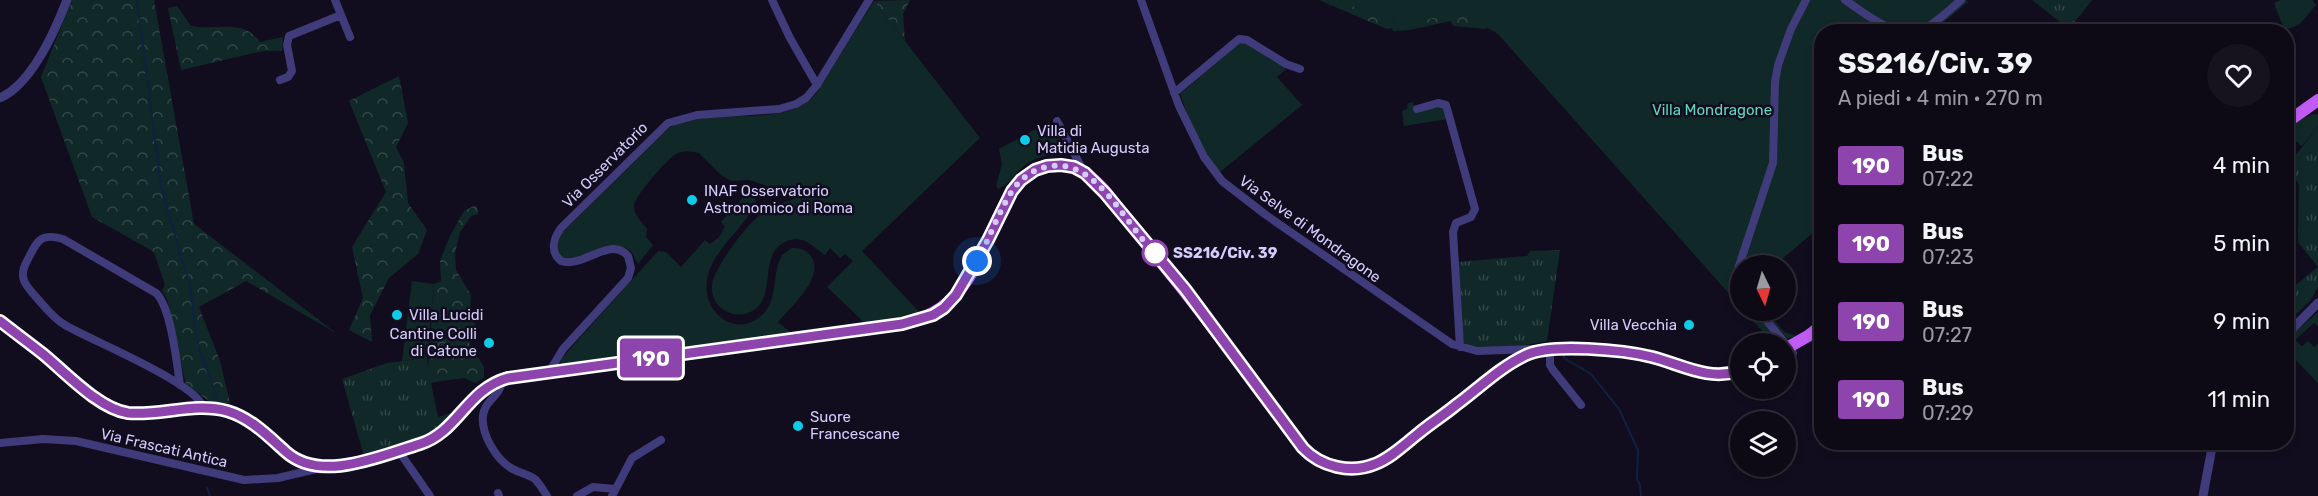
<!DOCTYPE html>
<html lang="it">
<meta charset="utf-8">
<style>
:root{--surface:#0d0a16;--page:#16131f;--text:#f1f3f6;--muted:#9a9aa1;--line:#2d2b35}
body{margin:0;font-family:Rubik,sans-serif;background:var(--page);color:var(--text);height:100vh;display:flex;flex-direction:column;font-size:22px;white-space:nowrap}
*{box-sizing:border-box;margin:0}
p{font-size:20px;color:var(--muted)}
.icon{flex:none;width:33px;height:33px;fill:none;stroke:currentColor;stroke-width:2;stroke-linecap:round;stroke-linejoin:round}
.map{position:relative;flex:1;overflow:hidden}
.sheet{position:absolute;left:1814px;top:24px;width:480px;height:426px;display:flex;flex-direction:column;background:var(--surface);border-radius:24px;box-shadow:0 3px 9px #0003,0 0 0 2px var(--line)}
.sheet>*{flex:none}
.badge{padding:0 12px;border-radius:4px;font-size:21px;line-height:39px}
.needle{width:39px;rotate:175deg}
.controls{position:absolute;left:1730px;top:255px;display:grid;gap:12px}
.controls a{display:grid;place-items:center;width:66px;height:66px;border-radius:50%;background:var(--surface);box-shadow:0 3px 9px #0003,0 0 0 2px var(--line);font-size:30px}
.you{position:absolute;width:30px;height:30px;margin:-15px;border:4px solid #fff;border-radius:50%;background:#1a73e8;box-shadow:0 0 0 9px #1a73e833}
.map>.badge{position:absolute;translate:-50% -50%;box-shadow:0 0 0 3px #fff}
.round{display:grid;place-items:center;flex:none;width:63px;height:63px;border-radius:32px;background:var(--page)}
.headline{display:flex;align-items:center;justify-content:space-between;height:102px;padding:0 24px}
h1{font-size:28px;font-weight:700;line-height:45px}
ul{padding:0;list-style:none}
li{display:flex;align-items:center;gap:18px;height:78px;padding:0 24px}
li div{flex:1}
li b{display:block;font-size:22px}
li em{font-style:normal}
li .badge{min-width:66px;font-weight:700;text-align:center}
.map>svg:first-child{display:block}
</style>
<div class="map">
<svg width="2318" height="496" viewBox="0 0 2318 496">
<defs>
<pattern id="grass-tufts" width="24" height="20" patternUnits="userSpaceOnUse" patternTransform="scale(1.5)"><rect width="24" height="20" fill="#112828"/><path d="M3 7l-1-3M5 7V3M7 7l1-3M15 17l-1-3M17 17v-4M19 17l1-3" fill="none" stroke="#334648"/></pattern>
<pattern id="forest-crowns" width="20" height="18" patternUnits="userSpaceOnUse" patternTransform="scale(1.5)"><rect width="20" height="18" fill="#112828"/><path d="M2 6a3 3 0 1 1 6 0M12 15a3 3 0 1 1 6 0" fill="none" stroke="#334648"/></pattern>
</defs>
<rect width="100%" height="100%" fill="#110d1e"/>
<path fill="url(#grass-tufts)" d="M 2032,0 L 2092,0 L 2069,29 Z
M 2318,127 L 2318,287 L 2310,301 L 2286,324 L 2286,293 L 2318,267 L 2298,242 L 2299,185 L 2287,166 Z
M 1560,250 L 1547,341 C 1520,346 1489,353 1463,345 L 1458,262 L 1527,256 L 1530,251 Z
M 427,358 L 428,369 L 442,381 L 431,383 L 438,417 L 452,413 L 434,431 L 421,439 L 364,456 L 342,379 L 387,363 Z"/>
<path fill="url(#forest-crowns)" d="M 72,0 L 154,0 L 194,224 L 336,333 L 246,281 L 199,307 L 220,361 L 230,403 L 212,403 L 186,385 L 167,299 L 162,291 L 165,285 L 154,252 L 92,217 L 41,77 Z
M 910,0 L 903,14 L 905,41 L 874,1 Z
M 1319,0 L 1480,0 L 1494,16 L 1486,29 L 1454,26 L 1450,21 L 1410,30 L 1393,31 L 1392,28 L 1387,29 Z
M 177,6 L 191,26 C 217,31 243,18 260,42 L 283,37 L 282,51 L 263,51 L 181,70 L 168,8 Z
M 399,76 L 408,123 L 396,147 L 404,163 L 408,203 L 427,230 L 418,254 L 389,278 L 370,315 L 372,342 L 349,330 L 363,298 L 352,247 L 386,192 L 349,101 Z
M 474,206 L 477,207 L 478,214 L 471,216 L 460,232 L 455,254 L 456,270 L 471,295 L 470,312 L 476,327 L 469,343 L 484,367 L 484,378 L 475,383 L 464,378 L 442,381 L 428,369 L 434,284 L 441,281 L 440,261 L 450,236 L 464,211 Z"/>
<path fill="#112828" d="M 1339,0 L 1967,0 L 1968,2 L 1933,31 L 1821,32 L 1821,226 L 1775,265 L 1740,266 L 1740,306 L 1498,34 L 1462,13 L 1443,15 L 1412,24 L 1387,21 Z
M 2280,0 L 2312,0 L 2316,5 C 2306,16 2300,29 2284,29 L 2274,3 Z
M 874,1 L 980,138 L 862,251 L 924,317 L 868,326 L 827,287 L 853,261 L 845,254 L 840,258 L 830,248 L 825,255 C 812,246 802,233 785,242 C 758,255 777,294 754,310 C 736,322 710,308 712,286 C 712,280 715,275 718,269 C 727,252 751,219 767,209 C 781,201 798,202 808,189 L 804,186 L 786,192 L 749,180 L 731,181 L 721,175 L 699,153 C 691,151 683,150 676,154 C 668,158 635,196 634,205 C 633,214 642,222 647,229 L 646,237 L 653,245 L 638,264 L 631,251 L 624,247 L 616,245 L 575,261 L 560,257 L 556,250 L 559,236 L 669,128 C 709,104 789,132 817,92 Z
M 1242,41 L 1286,69 L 1277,77 L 1302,105 L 1219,173 C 1201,150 1189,120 1180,94 Z
M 1413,102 L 1415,111 L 1444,106 L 1448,119 L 1404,126 L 1402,111 L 1407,109 L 1408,103 Z
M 2315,114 L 2318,115 L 2318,127 L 2302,146 L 2286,134 L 2296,120 Z
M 1049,122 L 1067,153 C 1049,154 1031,157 1019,171 C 1011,179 1008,185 998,189 L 996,186 L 1002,164 L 999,149 Z
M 746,194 L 754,195 L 756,203 C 744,228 715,248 708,275 C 698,313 739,342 765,312 C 778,296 772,273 782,255 L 792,248 C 800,248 808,250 812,258 C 824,278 790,308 778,322 L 794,335 L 560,367 L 561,359 L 658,251 L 666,252 L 681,267 L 705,240 L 710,244 L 719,237 L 725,227 L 721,222 Z
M 412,281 L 434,284 L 427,358 L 402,361 Z
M 1744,311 L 1767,311 L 1784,332 L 1796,336 L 1773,343 Z
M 2318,312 L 2318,326 L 2314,323 L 2295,340 L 2302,346 L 2308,341 L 2314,347 L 2318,344 L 2318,383 L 2286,350 L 2286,340 Z"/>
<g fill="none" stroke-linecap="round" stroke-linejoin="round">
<path stroke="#0f2141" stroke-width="2" d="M 137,0 L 161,187 L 189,282 L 199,349 L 217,397
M 1563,353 L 1564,358 L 1591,374 L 1619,409 L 1638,450 L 1637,479 L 1640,485 L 1641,496
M 207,488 L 210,496"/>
<path stroke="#403b7a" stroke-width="8" d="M 335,0 L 350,37
M 772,0 L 790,38 L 817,85
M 1141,0 L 1179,106 L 1204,157 L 1222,181 L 1266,215 L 1452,344 L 1477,351 L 1532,349
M 1845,0 C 1869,16 1898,43 1929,26 C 1940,19 1951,9 1961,0
M 280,80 L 288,77 L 292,71 L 287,45 L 289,36 L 341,15
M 1174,93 L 1239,39 L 1247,40 L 1286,64 L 1300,69
M 1417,109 L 1438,103 L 1446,105 L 1475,209 L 1471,217 L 1456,223 L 1453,232 L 1460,347
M 1057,121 L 1084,172
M 1740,289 L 1736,282 L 1737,272 L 1773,163 L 1775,82 L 1778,65 L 1791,29 L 1806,0
M 1758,310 L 1793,353
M 1550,348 L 1550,365 L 1553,370 L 1581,405
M 549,372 L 563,349 L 628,278 L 631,268 L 628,256 C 610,235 583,269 561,261 C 550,252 553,239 561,228 L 668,123 L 697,115 L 779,109 L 796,104 L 806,98 L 817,85 L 869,0
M 502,379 C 502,396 484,400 483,416 C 481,434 496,459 511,468 C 519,473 529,474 536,480 C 540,485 544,491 547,496
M 180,385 C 177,364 171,307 156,293 L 63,239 C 39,232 37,242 27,261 C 18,277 25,285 36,297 C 45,307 53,318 65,325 C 92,341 198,383 204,409
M 0,443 L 43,439 L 76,441 L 244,480 L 278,478 L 316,469
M 398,450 L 430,496
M 498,493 L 499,496
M 577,496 L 593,487 L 615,489
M 612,496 L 632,458 L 661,440"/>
<path stroke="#403b7a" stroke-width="9" d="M 0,98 C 32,84 55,31 67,0
M 2286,335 L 2318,303
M 2203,496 L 2213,442"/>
<path stroke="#c15bf5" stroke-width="12" d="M 2286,123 L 2318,100
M 0,321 C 16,333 31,344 46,357 C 68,375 100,409 128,413 C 160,417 195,402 227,411 C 253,418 269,439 289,455 C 298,462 308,466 318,467 C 344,470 398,452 424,443 C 459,430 467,389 508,378 L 901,324 C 974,311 980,244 1012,191 C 1025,169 1055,158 1079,170 C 1103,181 1118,210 1134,229 C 1192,299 1247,371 1300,445 C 1318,465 1349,474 1375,464 C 1392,458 1405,444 1419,433 C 1431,423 1444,415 1456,405 C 1478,388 1501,367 1526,355 C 1552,343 1624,350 1652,357 C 1683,365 1708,381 1740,371
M 1785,349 L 1808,336 L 1821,326"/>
</g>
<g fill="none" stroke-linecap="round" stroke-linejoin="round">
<defs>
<path id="line" d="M 0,321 C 14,332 29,343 43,354 C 65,372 99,409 128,413 C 160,416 196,402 227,411 C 251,418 268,436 286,452 C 321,483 380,456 420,444 C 458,432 467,389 508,378 L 902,324 L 933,315 L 944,308 L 956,295 L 988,240 L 1012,191 L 1021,180 L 1035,170 L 1047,166 L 1061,165 L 1074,167 L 1085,173 L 1105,193 L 1185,289 L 1303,448 C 1321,467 1351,474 1375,464 C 1391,458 1405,444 1419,433 C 1431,423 1444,415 1456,405 C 1478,389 1500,367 1526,355 C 1551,343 1624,350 1652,357 C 1683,365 1707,381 1740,371"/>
</defs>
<use href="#line" stroke="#fff" stroke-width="14"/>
<use href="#line" stroke="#8e44ad" stroke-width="9"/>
<path stroke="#d4cdfc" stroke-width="6" stroke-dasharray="0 10.8" d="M 977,261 C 990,238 1000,207 1015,187 C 1023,177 1033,170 1046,167 C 1096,155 1124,224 1155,253"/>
</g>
<g fill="#0ecbe8" stroke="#110d1e" stroke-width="2">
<circle cx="1025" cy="140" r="6"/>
<circle cx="692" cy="200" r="6"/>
<circle cx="397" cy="315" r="6"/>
<circle cx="1689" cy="325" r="6"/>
<circle cx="489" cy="343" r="6"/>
<circle cx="798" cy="426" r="6"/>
</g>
<circle fill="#fff" stroke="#8e44ad" stroke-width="3" cx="1155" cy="253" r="12"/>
<g text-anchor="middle" stroke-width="5" stroke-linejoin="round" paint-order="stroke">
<g font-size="15" fill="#5ed7bd" stroke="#110d1e">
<text x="1712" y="115">Villa Mondragone</text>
</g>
<g font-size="15" fill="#d4cdfc" stroke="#110d1e" text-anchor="start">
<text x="1037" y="136">Villa di<tspan x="1037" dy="17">Matidia Augusta</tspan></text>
<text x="704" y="196">INAF Osservatorio<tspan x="704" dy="17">Astronomico di Roma</tspan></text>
<text x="409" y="320">Villa Lucidi</text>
<text x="1677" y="330" text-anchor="end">Villa Vecchia</text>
<text x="477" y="339" text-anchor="end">Cantine Colli<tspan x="477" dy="17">di Catone</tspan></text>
<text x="810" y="422">Suore<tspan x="810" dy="17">Francescane</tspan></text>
</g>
<g font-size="15" fill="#d4cdfc" stroke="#110d1e">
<text transform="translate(605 165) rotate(-45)" y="5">Via Osservatorio</text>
<text transform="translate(1310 229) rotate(36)" y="5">Via Selve di Mondragone</text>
<text transform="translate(164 448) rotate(13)" y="5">Via Frascati Antica</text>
</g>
<g font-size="15" font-weight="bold" fill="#d4cdfc" stroke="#110d1e" text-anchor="start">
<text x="1173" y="258">SS216/Civ. 39</text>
</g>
</g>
</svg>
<div class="controls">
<a><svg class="needle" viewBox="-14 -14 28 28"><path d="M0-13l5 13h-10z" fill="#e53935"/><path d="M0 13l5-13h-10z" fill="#9a9aa1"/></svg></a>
<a><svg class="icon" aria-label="locate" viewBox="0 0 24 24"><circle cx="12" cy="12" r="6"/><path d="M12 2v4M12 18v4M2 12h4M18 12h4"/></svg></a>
<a><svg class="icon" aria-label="layers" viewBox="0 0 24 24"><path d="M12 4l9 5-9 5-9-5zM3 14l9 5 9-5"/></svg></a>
</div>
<div class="you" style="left:977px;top:261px"></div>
<b class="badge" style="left:651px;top:358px;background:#8e44ad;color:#fff">190</b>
<section class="sheet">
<div class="headline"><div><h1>SS216/Civ. 39</h1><p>A piedi · 4 min · 270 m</p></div><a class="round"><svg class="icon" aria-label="heart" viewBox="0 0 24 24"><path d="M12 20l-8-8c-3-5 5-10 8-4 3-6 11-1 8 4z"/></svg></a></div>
<ul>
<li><span class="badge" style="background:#8e44ad;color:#fff">190</span><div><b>Bus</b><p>07:22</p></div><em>4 min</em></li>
<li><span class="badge" style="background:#8e44ad;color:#fff">190</span><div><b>Bus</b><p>07:23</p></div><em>5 min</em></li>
<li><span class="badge" style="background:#8e44ad;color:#fff">190</span><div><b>Bus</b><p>07:27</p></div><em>9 min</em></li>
<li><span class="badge" style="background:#8e44ad;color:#fff">190</span><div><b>Bus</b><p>07:29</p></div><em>11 min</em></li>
</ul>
</section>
</div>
